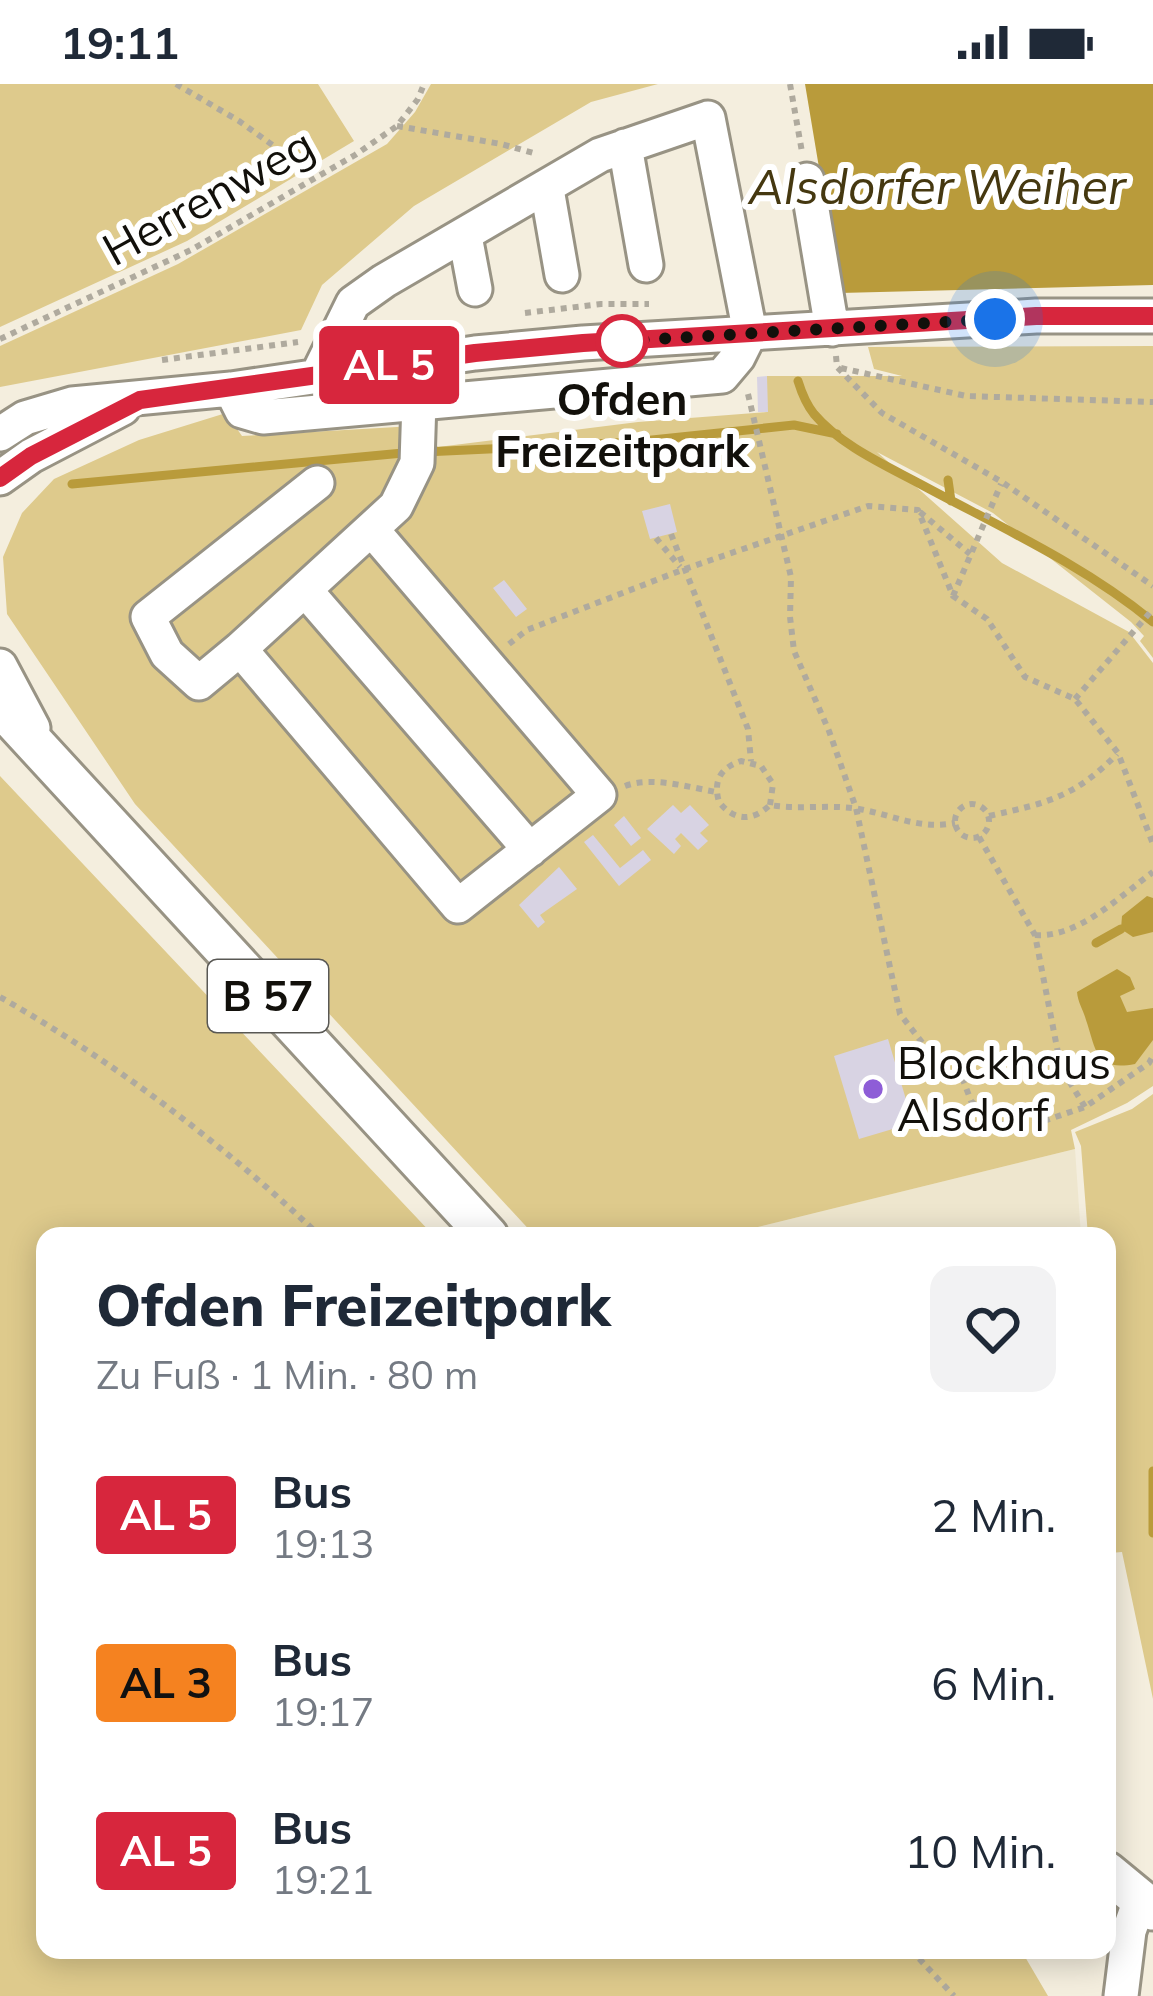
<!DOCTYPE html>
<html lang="de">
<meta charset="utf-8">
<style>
:root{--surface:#fff;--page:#f2f2f3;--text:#1f2937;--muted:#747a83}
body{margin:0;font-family:Mulish,sans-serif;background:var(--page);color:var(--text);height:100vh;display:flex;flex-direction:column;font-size:45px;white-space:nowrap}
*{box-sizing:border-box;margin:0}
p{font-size:39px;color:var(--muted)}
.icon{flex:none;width:66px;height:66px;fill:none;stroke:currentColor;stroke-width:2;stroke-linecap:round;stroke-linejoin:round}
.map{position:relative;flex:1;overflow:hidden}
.side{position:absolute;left:36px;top:1143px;width:1080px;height:732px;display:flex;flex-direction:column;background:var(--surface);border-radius:24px;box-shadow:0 6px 30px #0003}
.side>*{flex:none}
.badge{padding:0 24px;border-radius:9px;font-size:42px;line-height:78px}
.you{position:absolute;width:60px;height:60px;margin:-30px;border:9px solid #fff;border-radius:50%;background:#1a73e8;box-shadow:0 0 0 18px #1a73e833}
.map>.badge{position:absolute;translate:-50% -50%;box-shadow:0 0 0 6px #fff}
.round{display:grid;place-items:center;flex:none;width:126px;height:126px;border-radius:24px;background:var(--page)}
.headline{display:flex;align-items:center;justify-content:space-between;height:204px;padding:0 60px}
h1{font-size:57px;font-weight:800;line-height:90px}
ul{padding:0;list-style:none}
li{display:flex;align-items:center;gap:36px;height:168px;padding:0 60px}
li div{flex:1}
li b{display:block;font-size:45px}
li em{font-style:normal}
li .badge{min-width:132px;font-weight:700;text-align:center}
.status{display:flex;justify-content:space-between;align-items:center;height:84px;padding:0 60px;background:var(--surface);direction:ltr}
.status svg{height:33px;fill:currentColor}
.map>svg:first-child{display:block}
</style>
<div class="status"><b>19:11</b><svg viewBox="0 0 49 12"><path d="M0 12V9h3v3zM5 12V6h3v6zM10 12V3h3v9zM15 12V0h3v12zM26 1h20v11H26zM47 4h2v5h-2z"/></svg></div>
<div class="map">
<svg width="1153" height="1912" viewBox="0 0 1153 1912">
<rect width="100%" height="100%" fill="#f4eede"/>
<path fill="#eee6ce" d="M 1075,1065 L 1081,1152 L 736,1152 L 746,1146 Z"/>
<path fill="#deca8c" d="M 0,0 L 318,0 L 354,57 L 187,157 L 0,243 Z
M 431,0 L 658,0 L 591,18 L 414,122 L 322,201 L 301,246 L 0,303 L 0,262 L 178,180 L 387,60 L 415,28 Z
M 1153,262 L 1153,574 L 1140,557 L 1144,552 L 1131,538 L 993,429 L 877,368 L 1002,479 L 1129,548 L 1153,579 L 1153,1002 L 1127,1019 L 1071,1046 L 1075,1065 L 746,1146 L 736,1152 L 535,1152 L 135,720 L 7,530 L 3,473 L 22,429 L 54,395 L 139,356 L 226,329 L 242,352 L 414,342 L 438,363 L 638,338 L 767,328 L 767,292 L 902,292 L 874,285 L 868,263 Z
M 0,692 L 434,1152 L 45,1152 L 45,1866 L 1021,1866 L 1048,1912 L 0,1912 Z
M 1153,1010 L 1153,1615 L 1122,1468 L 1110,1469 L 1107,1152 L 1088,1152 L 1081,1062 L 1075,1048 L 1132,1025 Z"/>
<path fill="#b99b3b" d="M 805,0 L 1153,0 L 1153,201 L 840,209 Z
M 1147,812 L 1153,814 L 1153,848 L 1133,853 L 1121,845 L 1122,832 Z
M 1117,885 L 1130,893 L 1135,905 L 1120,912 L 1127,928 L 1153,924 L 1153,956 L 1135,980 C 1094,988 1096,964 1086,936 C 1083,925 1078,919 1077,908 Z"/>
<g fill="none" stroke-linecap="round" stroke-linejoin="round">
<path stroke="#b99b3b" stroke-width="9" d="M 798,297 C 802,310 806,320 814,330 C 841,362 887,382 922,401 C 1000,443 1084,481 1153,538
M 948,396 L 951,417
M 72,400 L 403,369 L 633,358 L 794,341 L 837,350
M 1096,859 L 1121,845
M 1153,1387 L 1153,1449"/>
</g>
<path fill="#d8d3e3" d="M 767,292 L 768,328 L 758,328 L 757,293 Z
M 670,420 L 677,448 L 650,455 L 642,427 Z
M 504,496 L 527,525 L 516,533 L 493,504 Z
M 673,721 L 681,729 L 690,721 L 709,741 L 700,749 L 708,757 L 698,766 L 681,749 L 675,755 L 681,762 L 674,770 L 647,745 Z
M 624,732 L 641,754 L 631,762 L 614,741 Z
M 593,751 L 620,784 L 643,766 L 651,776 L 619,802 L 584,758 Z
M 559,783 L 577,805 L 540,831 L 545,838 L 538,844 L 519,821 Z
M 888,955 L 913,1039 L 859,1055 L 834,972 Z"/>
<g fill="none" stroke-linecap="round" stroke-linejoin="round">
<defs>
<path id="minor" d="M 625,62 L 646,181
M 807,96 L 832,245
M 547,105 L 562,191
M 465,152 L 475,205
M 231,305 L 242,327 L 263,333 L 722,292 L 738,273 L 750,249 L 708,34 L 600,71 L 384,197 L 353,219 L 317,292
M 0,350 L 25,334 L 72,320 L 231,305 L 475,269 L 583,259 L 1036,232 L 1153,232
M 0,394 L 31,372 L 123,324
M 373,447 L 599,711 L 458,822 L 240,565 L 396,422 L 417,379 L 419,317
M 306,507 L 530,766
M 240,565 L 199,599 L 167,570 L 148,533 L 317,399
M 0,582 L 33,644
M 1121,1912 L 1129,1847 L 1140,1816"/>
<path id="major" d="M 0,622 L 488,1152
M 1107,1788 L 1153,1826"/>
</defs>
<use href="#minor" stroke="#989384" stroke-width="39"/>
<use href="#major" stroke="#989384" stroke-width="45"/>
<path stroke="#afaa9e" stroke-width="6" stroke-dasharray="6 6" stroke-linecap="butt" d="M 176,0 L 239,37 L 313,90
M 790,0 L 802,68
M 397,42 L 501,60 L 537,70
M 525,229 L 601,220 L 649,220
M 370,248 L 423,241
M 0,255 L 191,166 L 355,71 L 397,42 L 418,15 L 424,0
M 836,272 L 837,283 L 882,329 L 1002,398 L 1153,502
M 162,276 L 298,258
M 841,284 L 966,312 L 1153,318
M 748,310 L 791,493 L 790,533 L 794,567 L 829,647 L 856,724 L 900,930 L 934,974 L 962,993 L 971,1017 L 994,1039 L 1026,1043 L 1085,1023 L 1149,979 L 1153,972
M 920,428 L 970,470
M 671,450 L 748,645 L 751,677
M 656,454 L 680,483
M 953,512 L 1001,400
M 509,560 L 527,546 L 682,486 L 868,422 L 918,426 L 953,512 L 987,535 L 1025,593 L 1075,615 L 1118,669 L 1153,760
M 1075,615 L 1153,525
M 625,702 C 652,692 688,703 716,708
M955 737a17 17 0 1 1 34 0a17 17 0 1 1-34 0Z
M 770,721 L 773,700 L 761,682 L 741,677 C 720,684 713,697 719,718 C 734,737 752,738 770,721 C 799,726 830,720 859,725 C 893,731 920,746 955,739
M 989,732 C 1047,719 1075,713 1117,670
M 979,753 L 1035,851 L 1061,984 L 1085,1023
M 1035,851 C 1078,854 1119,813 1153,788
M 0,913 C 116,979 223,1060 320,1152
M 911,1866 L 954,1912"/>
<use href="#minor" stroke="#fff" stroke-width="33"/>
<use href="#major" stroke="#fff" stroke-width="39"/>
</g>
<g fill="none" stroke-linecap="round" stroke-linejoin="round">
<defs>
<path id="line" d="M 0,394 L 31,372 L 140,316 L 475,269 L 583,259 L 1036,232 L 1153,232"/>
</defs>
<use href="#line" stroke="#fff" stroke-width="27"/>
<use href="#line" stroke="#d7263d" stroke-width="18"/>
<path stroke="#12100b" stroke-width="12" stroke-dasharray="0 21.6" d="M 622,257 L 995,235"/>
</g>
<circle fill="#fff" stroke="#d7263d" stroke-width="6" cx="622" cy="257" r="24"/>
<circle fill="#8e5dd7" stroke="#fff" stroke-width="4.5" cx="873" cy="1005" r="12"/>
<g text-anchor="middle" stroke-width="12" stroke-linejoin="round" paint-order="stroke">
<rect fill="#fff" stroke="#595854" stroke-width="3" x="208" y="876" width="120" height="72" rx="9"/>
<g font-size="42" font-weight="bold" fill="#12100b">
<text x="268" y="927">B 57</text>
</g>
<g font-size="45" fill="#12100b" stroke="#fff">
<text transform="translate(208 113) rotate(-29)" y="16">Herrenweg</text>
</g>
<g font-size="45" font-weight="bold" fill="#12100b" stroke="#fff">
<text x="622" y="331">Ofden<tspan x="622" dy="52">Freizeitpark</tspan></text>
</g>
<g font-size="45" fill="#12100b" stroke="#fff" text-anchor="start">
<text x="897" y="995">Blockhaus<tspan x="897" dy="52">Alsdorf</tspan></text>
</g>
<g font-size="48" font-style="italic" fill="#453810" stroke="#fff">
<text x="937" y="120">Alsdorfer Weiher</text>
</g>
</g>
</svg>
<div class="you" style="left:995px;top:235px"></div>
<b class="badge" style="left:389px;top:281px;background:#d7263d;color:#fff">AL 5</b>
<section class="side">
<div class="headline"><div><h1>Ofden Freizeitpark</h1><p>Zu Fuß · 1 Min. · 80 m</p></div><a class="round"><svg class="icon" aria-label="heart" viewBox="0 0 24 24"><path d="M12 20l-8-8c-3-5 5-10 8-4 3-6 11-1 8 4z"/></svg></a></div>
<ul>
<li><span class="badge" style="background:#d7263d;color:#fff">AL 5</span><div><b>Bus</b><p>19:13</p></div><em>2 Min.</em></li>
<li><span class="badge" style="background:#f58220;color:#111">AL 3</span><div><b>Bus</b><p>19:17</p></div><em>6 Min.</em></li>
<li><span class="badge" style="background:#d7263d;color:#fff">AL 5</span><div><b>Bus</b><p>19:21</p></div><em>10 Min.</em></li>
</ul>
</section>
</div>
